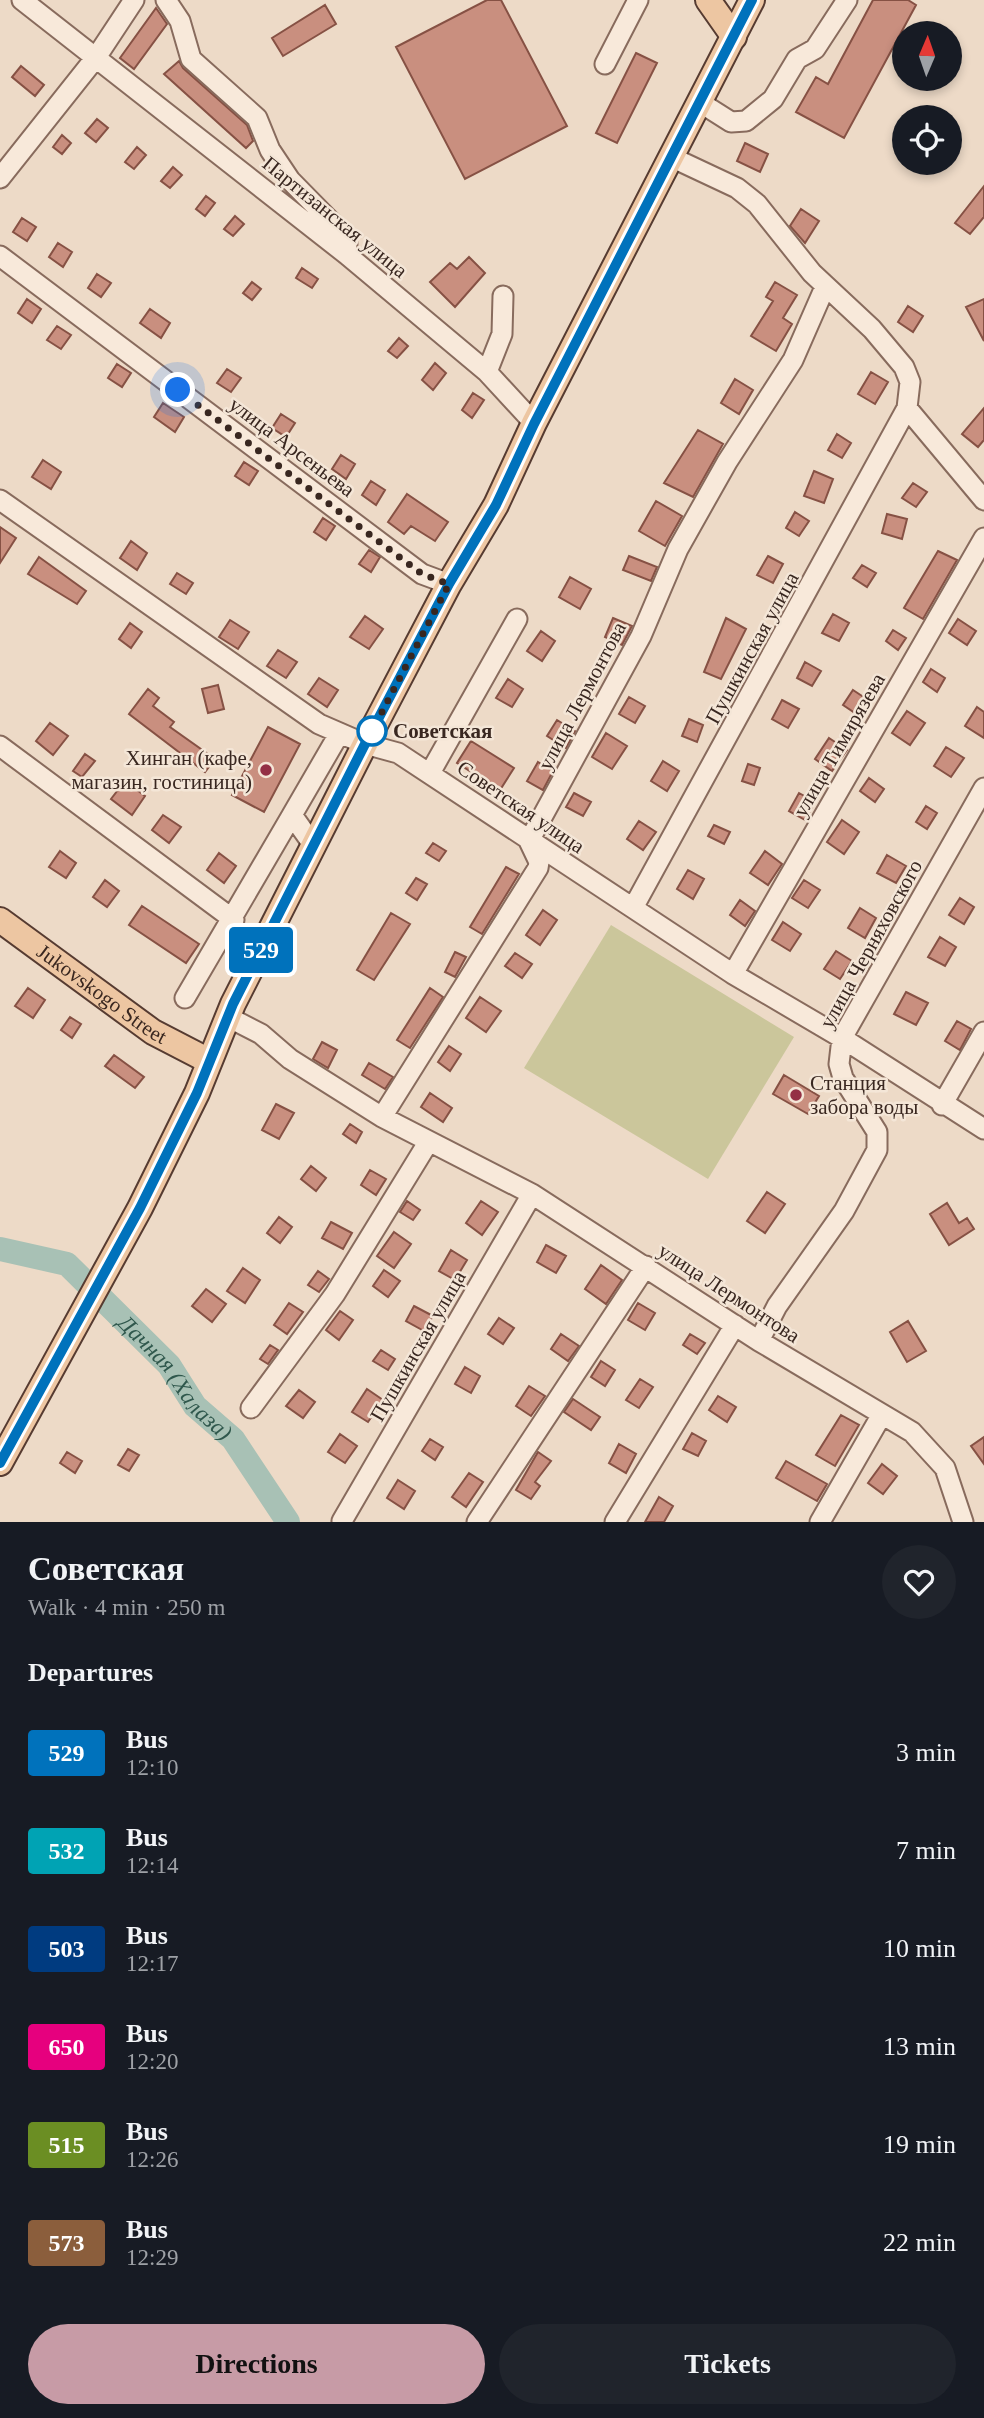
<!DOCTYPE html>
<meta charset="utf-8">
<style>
:root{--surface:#171b24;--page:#20242c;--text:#f1f3f6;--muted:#9ea1a6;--accent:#c79ba6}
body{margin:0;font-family:"Times New Roman",serif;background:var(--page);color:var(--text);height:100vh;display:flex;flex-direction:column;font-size:26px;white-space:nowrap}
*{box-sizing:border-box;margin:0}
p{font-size:23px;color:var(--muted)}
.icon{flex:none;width:38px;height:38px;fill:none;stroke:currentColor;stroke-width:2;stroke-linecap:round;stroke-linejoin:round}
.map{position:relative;height:1522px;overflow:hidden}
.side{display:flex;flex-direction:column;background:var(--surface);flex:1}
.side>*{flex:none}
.badge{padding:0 14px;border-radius:5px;font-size:24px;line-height:46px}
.needle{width:46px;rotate:2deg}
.fabs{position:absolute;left:892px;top:21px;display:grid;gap:14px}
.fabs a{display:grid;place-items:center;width:70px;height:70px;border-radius:50%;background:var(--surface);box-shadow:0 4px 10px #0003;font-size:35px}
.you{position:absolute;width:35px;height:35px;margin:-18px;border:5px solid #fff;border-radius:50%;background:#1a73e8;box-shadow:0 0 0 10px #1a73e833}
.map>.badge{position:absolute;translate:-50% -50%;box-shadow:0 0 0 4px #fff}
h2{padding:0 28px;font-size:26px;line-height:63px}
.round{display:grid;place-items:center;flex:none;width:74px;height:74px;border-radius:37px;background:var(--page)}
.summary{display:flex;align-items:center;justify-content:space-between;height:119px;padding:0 28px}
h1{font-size:33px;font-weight:700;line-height:52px}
.action{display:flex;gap:14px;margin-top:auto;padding:14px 28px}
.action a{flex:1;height:80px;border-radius:42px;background:var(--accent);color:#111;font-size:28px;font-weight:700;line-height:80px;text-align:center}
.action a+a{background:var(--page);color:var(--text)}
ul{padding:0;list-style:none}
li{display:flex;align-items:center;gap:21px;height:98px;padding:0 28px}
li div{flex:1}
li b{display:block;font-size:26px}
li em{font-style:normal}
li .badge{min-width:77px;font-weight:700;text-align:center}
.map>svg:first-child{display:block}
</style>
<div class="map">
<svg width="984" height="1522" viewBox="0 0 984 1522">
<rect width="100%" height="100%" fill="#eddac7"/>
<path fill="#cbc69b" d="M 611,925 L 794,1037 L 708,1179 L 524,1068 Z"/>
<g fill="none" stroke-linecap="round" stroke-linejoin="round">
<path stroke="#a8c1b5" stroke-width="24" id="s1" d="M 0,1249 L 67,1264 L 169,1365 L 195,1406 L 233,1439 L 288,1522"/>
</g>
<path fill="#c98f7f" stroke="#865144" stroke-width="2" d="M 487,0 L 501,0 L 567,126 L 465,179 L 396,47 Z
M 873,0 L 908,0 L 916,5 L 844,138 L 796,112 L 816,77 L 828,84 Z
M 325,5 L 336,24 L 283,56 L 272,38 Z
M 156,8 L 167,24 L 134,69 L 120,58 Z
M 636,53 L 657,63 L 617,143 L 596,133 Z
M 179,61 L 183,68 L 247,125 L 253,141 L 246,148 L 164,74 Z
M 21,66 L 44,85 L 35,96 L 12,77 Z
M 97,119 L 108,128 L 96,142 L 85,133 Z
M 62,135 L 71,143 L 62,154 L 53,147 Z
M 745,143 L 768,154 L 760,172 L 737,161 Z
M 137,147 L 146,155 L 134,169 L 125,162 Z
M 173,167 L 182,175 L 170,188 L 161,181 Z
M 984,186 L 984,217 L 970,234 L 955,223 Z
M 206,196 L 215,203 L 205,216 L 196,209 Z
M 801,209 L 819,221 L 805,243 L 790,226 Z
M 235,216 L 244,224 L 233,236 L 224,229 Z
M 22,218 L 36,227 L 27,241 L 13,232 Z
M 58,243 L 72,252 L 63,267 L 49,257 Z
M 469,257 L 485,273 L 455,307 L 430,282 L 450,263 L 457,269 Z
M 302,268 L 318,279 L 312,288 L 296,278 Z
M 97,274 L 111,283 L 101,297 L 88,288 Z
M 252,282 L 261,289 L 252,300 L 243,293 Z
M 775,282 L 797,295 L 783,318 L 792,324 L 776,351 L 751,336 L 773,301 L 766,297 Z
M 27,299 L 41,309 L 32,323 L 18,313 Z
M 984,299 L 984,341 L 966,307 Z
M 908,306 L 923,316 L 913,332 L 898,322 Z
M 150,309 L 170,323 L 161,338 L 140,323 Z
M 57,326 L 71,335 L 61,349 L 47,340 Z
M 399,338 L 408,346 L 397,358 L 388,351 Z
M 435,363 L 446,373 L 433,390 L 422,380 Z
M 117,364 L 131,373 L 122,387 L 108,378 Z
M 227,369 L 241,378 L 231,392 L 217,383 Z
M 871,372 L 888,382 L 875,404 L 858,394 Z
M 735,379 L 753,390 L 739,414 L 721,403 Z
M 473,393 L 484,400 L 472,418 L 462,410 Z
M 163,403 L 184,417 L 175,432 L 154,417 Z
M 984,408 L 984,440 L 978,447 L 962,434 Z
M 281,414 L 295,423 L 286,437 L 272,428 Z
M 698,430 L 723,444 L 693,497 L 664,483 Z
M 837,434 L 851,443 L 842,458 L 828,450 Z
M 341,455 L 355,464 L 346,479 L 332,469 Z
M 43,460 L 61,472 L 51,489 L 32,477 Z
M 244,462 L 258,471 L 249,485 L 235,476 Z
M 814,471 L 833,479 L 824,503 L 804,496 Z
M 371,481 L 385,490 L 376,505 L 362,495 Z
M 913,483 L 927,492 L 916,507 L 902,498 Z
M 407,494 L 448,522 L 435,541 L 411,526 L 404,534 L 388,522 Z
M 656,501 L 682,516 L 665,546 L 639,531 Z
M 795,512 L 809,521 L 799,536 L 786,528 Z
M 887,514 L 907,519 L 902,539 L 882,533 Z
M 323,518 L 335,526 L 326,540 L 314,532 Z
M 0,527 L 16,538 L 0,563 Z
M 131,541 L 147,553 L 137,570 L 120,558 Z
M 369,550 L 380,557 L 371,572 L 359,564 Z
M 938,551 L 957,560 L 923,619 L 904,608 Z
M 629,556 L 657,567 L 651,581 L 623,570 Z
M 768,556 L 783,564 L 773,583 L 757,575 Z
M 39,557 L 86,591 L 77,604 L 28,574 Z
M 862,565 L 876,573 L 867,587 L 853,578 Z
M 177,573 L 193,583 L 186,594 L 170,584 Z
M 570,577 L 591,589 L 580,609 L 559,597 Z
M 833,614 L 849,623 L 839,641 L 822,633 Z
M 365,616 L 383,629 L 369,649 L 350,637 Z
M 613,618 L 632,626 L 622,645 L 605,637 Z
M 726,618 L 746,629 L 721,679 L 704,672 Z
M 958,619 L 976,631 L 967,645 L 949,633 Z
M 230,620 L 249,632 L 238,649 L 219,637 Z
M 130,623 L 142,632 L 131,648 L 119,639 Z
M 893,630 L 906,638 L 898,650 L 886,641 Z
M 541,631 L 555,641 L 542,661 L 527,651 Z
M 278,650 L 297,662 L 286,678 L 267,666 Z
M 805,662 L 821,671 L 812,686 L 797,678 Z
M 931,669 L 945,678 L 937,692 L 923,682 Z
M 319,678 L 338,690 L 327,707 L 308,694 Z
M 508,679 L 523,689 L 512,707 L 496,698 Z
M 218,685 L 224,709 L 208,713 L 202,689 Z
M 148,689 L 159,698 L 153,706 L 174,722 L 170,727 L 215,759 L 205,772 L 129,714 Z
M 853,690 L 871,702 L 861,717 L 843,705 Z
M 629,697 L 645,706 L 635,723 L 619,714 Z
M 782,700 L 799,709 L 788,728 L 772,719 Z
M 977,707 L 984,712 L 984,738 L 965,726 Z
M 907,711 L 925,723 L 910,745 L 892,733 Z
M 689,719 L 703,725 L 697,742 L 682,736 Z
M 557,720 L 575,731 L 566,748 L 547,736 Z
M 50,723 L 68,736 L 53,755 L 36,741 Z
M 268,727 L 300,744 L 264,812 L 232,795 Z
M 606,733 L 627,746 L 612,769 L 592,757 Z
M 829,738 L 847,750 L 832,771 L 815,759 Z
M 471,741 L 514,768 L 500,790 L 457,763 Z
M 946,747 L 964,758 L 951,777 L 934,766 Z
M 85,754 L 95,761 L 82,777 L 73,771 Z
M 663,761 L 679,771 L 667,791 L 651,781 Z
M 538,762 L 553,771 L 543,790 L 527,781 Z
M 748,764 L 760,768 L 754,785 L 742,781 Z
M 869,778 L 884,789 L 875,802 L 860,791 Z
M 125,781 L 145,796 L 132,815 L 111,799 Z
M 574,793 L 591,802 L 583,816 L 566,807 Z
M 799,793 L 815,802 L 805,820 L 789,811 Z
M 926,806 L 937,813 L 927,829 L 916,822 Z
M 163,815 L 181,827 L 169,843 L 152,830 Z
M 842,820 L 859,832 L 844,854 L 827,842 Z
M 639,821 L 656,832 L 643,850 L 627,839 Z
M 714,825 L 730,832 L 724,844 L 708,836 Z
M 433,843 L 446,851 L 439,861 L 426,853 Z
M 60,851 L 76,863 L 66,878 L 49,867 Z
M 765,851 L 782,864 L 768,885 L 750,873 Z
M 219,853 L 236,866 L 224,883 L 207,870 Z
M 887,855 L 906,866 L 896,883 L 877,873 Z
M 506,867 L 519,874 L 482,934 L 470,927 Z
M 688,870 L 704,879 L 693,899 L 677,889 Z
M 416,878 L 427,884 L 417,900 L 406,893 Z
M 105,880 L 119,891 L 107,907 L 93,897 Z
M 804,880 L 820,890 L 808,908 L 792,898 Z
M 960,898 L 974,907 L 964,924 L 949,915 Z
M 740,900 L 755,911 L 745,926 L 730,915 Z
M 142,906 L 199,944 L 186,963 L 129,925 Z
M 860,908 L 876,918 L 865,938 L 848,928 Z
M 543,910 L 557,920 L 540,945 L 526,935 Z
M 391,913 L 410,924 L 374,980 L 357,970 Z
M 783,922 L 801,934 L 790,951 L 772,940 Z
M 940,937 L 956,947 L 945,966 L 928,957 Z
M 836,951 L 852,961 L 840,979 L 824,969 Z
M 455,952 L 466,957 L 455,977 L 445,972 Z
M 515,953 L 532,964 L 522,978 L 505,966 Z
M 28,988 L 45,1000 L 33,1018 L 15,1006 Z
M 430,988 L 443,997 L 410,1048 L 397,1040 Z
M 906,992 L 928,1003 L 916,1025 L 894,1014 Z
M 480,997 L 501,1011 L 486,1032 L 466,1018 Z
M 70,1017 L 81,1024 L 72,1038 L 61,1030 Z
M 957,1021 L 971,1029 L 960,1050 L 945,1041 Z
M 322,1042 L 337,1050 L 328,1068 L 313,1059 Z
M 449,1046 L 461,1054 L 450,1071 L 438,1062 Z
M 114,1055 L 144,1077 L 135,1088 L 105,1066 Z
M 369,1063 L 393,1077 L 385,1089 L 362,1075 Z
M 784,1075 L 819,1096 L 808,1114 L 773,1094 Z
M 430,1093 L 452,1108 L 443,1122 L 421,1107 Z
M 276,1104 L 294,1113 L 279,1139 L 262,1130 Z
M 350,1124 L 362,1132 L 356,1143 L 343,1134 Z
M 311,1166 L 326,1178 L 316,1191 L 301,1179 Z
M 370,1170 L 386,1179 L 376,1195 L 361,1185 Z
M 767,1192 L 785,1204 L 765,1233 L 747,1221 Z
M 407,1201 L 420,1210 L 413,1220 L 400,1212 Z
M 481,1201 L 498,1212 L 482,1235 L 466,1223 Z
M 947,1203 L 959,1223 L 967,1218 L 974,1229 L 949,1245 L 930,1214 Z
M 279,1217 L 292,1227 L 280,1243 L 267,1233 Z
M 331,1222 L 352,1233 L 343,1249 L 322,1238 Z
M 394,1232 L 411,1244 L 394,1268 L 377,1256 Z
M 546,1245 L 566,1256 L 556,1273 L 537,1262 Z
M 451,1250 L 467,1260 L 455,1280 L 439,1271 Z
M 601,1265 L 622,1280 L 606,1304 L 585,1289 Z
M 243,1268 L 260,1280 L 245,1303 L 227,1291 Z
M 384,1270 L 400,1281 L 388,1297 L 373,1286 Z
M 318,1271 L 329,1279 L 319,1292 L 308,1285 Z
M 206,1289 L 226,1304 L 212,1322 L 192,1306 Z
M 289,1303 L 303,1312 L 287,1334 L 274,1325 Z
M 638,1303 L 655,1313 L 645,1330 L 628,1320 Z
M 414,1306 L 433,1316 L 424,1331 L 406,1321 Z
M 340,1311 L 353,1320 L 339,1340 L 326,1330 Z
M 499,1318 L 514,1328 L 503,1344 L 488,1334 Z
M 908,1321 L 926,1351 L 907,1362 L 890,1332 Z
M 561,1334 L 579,1346 L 568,1361 L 551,1349 Z
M 690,1334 L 705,1343 L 697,1354 L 683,1345 Z
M 270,1345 L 278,1350 L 268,1364 L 260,1359 Z
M 381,1350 L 395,1359 L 388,1370 L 373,1361 Z
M 601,1361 L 615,1370 L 605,1386 L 591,1377 Z
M 465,1367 L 480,1376 L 471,1393 L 455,1384 Z
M 640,1379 L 653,1387 L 639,1408 L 626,1400 Z
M 529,1386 L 545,1396 L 531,1416 L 516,1406 Z
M 367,1389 L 383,1400 L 368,1422 L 352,1412 Z
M 299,1390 L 315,1402 L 303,1418 L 286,1406 Z
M 718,1396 L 736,1407 L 727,1422 L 709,1410 Z
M 573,1399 L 600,1417 L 591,1430 L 564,1412 Z
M 841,1415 L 859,1425 L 835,1466 L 816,1455 Z
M 692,1433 L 706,1441 L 698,1456 L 683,1449 Z
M 340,1434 L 357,1446 L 345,1463 L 328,1452 Z
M 984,1437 L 984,1464 L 971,1446 Z
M 430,1439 L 443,1447 L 435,1460 L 422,1451 Z
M 619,1444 L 636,1454 L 626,1473 L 609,1463 Z
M 128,1449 L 139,1455 L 129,1471 L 118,1465 Z
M 67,1452 L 82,1461 L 75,1473 L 60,1463 Z
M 538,1452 L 551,1461 L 535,1482 L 540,1486 L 531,1499 L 516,1490 Z
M 786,1461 L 827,1484 L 817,1501 L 776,1478 Z
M 882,1464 L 897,1476 L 883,1494 L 868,1483 Z
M 469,1473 L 483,1482 L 466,1507 L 452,1497 Z
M 398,1480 L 415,1491 L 404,1509 L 387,1498 Z
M 659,1497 L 673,1506 L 664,1522 L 645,1522 Z"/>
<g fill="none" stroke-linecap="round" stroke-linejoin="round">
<defs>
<path id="minor" d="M 22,0 L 346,254 L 487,372 L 534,423
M 166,0 L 180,21 L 191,59 L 257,118 L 270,150 L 290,180 L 343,234 L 347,244 L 346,254
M 605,64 L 638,0
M 701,103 L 731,122 L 746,121 L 773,99 L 797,59 L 815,49 L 847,0
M 0,178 L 97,56 L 134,0
M 0,256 L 422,574 L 449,584
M 487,372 L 502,334 L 503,296
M 907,408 L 984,500
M 0,500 L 319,724 L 365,744 L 398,753 L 733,974 L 842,1038 L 984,1129
M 0,746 L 234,920
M 430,773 L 517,619
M 314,846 L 292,815 L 339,734
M 633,908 L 907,408 L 910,382 L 904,367 L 872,329 L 812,273 L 757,204 L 737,188 L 671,157
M 733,974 L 984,538
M 185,998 L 292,815
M 228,1017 L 261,1034 L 290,1059 L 382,1117 L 532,1194 L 759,1341 L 912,1432 L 945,1468 L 963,1522
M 942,1105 L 984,1032
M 382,1117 L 538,868 L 539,862 L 529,841 L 641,636 L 678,549 L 727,462 L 793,360 L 825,287
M 759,1341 L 777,1306 L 844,1211 L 877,1150 L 877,1132 L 843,1078 L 839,1064 L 842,1038 L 984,788
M 251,1408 L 335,1294 L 429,1141
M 342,1521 L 532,1194
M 477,1522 L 646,1266
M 615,1522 L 735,1325
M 820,1522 L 881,1416"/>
<g id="major">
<path d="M 708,0 L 734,37"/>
<path id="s2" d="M 0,920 L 153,1032 L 209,1061"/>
<path d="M 0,1463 L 140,1208 L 197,1093 L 233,1004 L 365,744 L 449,584 L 496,505 L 534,423 L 752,0"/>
</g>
</defs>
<use href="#minor" stroke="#886b5d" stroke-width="23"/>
<use href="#major" stroke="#563b31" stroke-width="28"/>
<use href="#minor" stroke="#f8e9da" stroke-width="19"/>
<use href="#major" stroke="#edc6a2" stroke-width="24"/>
</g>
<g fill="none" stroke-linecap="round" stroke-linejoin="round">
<defs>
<path id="line" d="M 0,1463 L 140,1208 L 197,1093 L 233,1004 L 365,744 L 449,584 L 496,505 L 534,424 L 752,0"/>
</defs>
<use href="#line" stroke="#fff" stroke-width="16"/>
<use href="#line" stroke="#0072bc" stroke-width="10"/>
<path stroke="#392720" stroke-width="7" stroke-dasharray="0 12.6" d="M 178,390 L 422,574 L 449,584 L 372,731"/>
</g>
<circle fill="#fff" stroke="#0072bc" stroke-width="3.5" cx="372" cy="731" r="14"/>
<g fill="#943045" stroke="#f4e6d7" stroke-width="2.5">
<circle cx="266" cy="770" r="7"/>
<circle cx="796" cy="1095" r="7"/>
</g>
<g text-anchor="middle" stroke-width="5" stroke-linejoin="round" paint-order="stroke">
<g font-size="21" fill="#392720" stroke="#f4e6d7">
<text transform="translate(335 217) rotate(39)" y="7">Партизанская улица</text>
<text transform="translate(292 447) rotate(37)" y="7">улица Арсеньева</text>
<text transform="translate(752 648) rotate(-61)" y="7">Пушкинская улица</text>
<text transform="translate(582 696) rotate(-62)" y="7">улица Лермонтова</text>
<text transform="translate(839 745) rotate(-60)" y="7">улица Тимирязева</text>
<text transform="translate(521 807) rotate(34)" y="7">Советская улица</text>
<text transform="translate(871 944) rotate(-61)" y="7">улица Черняховского</text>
<text dy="7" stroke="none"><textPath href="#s2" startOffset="126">Jukovskogo Street</textPath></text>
<text transform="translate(729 1293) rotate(33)" y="7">улица Лермонтова</text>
<text transform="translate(418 1346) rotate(-60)" y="7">Пушкинская улица</text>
</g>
<g font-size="21" font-weight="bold" fill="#392720" stroke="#f4e6d7" text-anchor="start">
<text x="393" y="738">Советская</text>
</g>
<g font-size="21" fill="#392720" stroke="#f4e6d7" text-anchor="end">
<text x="252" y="765">Хинган (кафе,<tspan x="252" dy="24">магазин, гостиница)</tspan></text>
<text x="810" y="1090" text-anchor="start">Станция<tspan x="810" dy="24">забора воды</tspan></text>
</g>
<g font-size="23" font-style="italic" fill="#30584d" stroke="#f4e6d7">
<text dy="8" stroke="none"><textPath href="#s1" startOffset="226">Дачная (Халаза)</textPath></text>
</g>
</g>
</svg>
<div class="fabs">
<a><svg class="needle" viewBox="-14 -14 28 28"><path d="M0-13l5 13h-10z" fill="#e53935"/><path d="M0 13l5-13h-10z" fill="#9ea1a6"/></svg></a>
<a><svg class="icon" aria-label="locate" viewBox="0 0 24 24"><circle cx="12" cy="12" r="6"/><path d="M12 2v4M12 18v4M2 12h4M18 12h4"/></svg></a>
</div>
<div class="you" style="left:178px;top:390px"></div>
<b class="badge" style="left:261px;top:950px;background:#0072bc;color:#fff">529</b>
</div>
<section class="side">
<div class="summary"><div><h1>Советская</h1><p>Walk · 4 min · 250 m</p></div><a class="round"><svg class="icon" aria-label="heart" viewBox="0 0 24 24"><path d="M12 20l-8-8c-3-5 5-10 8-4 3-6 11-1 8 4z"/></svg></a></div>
<h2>Departures</h2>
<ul>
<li><span class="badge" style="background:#0072bc;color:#fff">529</span><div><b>Bus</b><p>12:10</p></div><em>3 min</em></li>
<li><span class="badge" style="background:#00a3b4;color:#fff">532</span><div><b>Bus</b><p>12:14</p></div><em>7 min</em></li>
<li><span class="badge" style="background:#003b80;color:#fff">503</span><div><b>Bus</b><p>12:17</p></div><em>10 min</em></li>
<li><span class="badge" style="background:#e6007e;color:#fff">650</span><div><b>Bus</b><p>12:20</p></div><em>13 min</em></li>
<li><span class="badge" style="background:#6b8e23;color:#fff">515</span><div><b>Bus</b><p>12:26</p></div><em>19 min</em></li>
<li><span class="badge" style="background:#8b5e3c;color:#fff">573</span><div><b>Bus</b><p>12:29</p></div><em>22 min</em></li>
</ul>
<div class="action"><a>Directions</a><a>Tickets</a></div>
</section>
